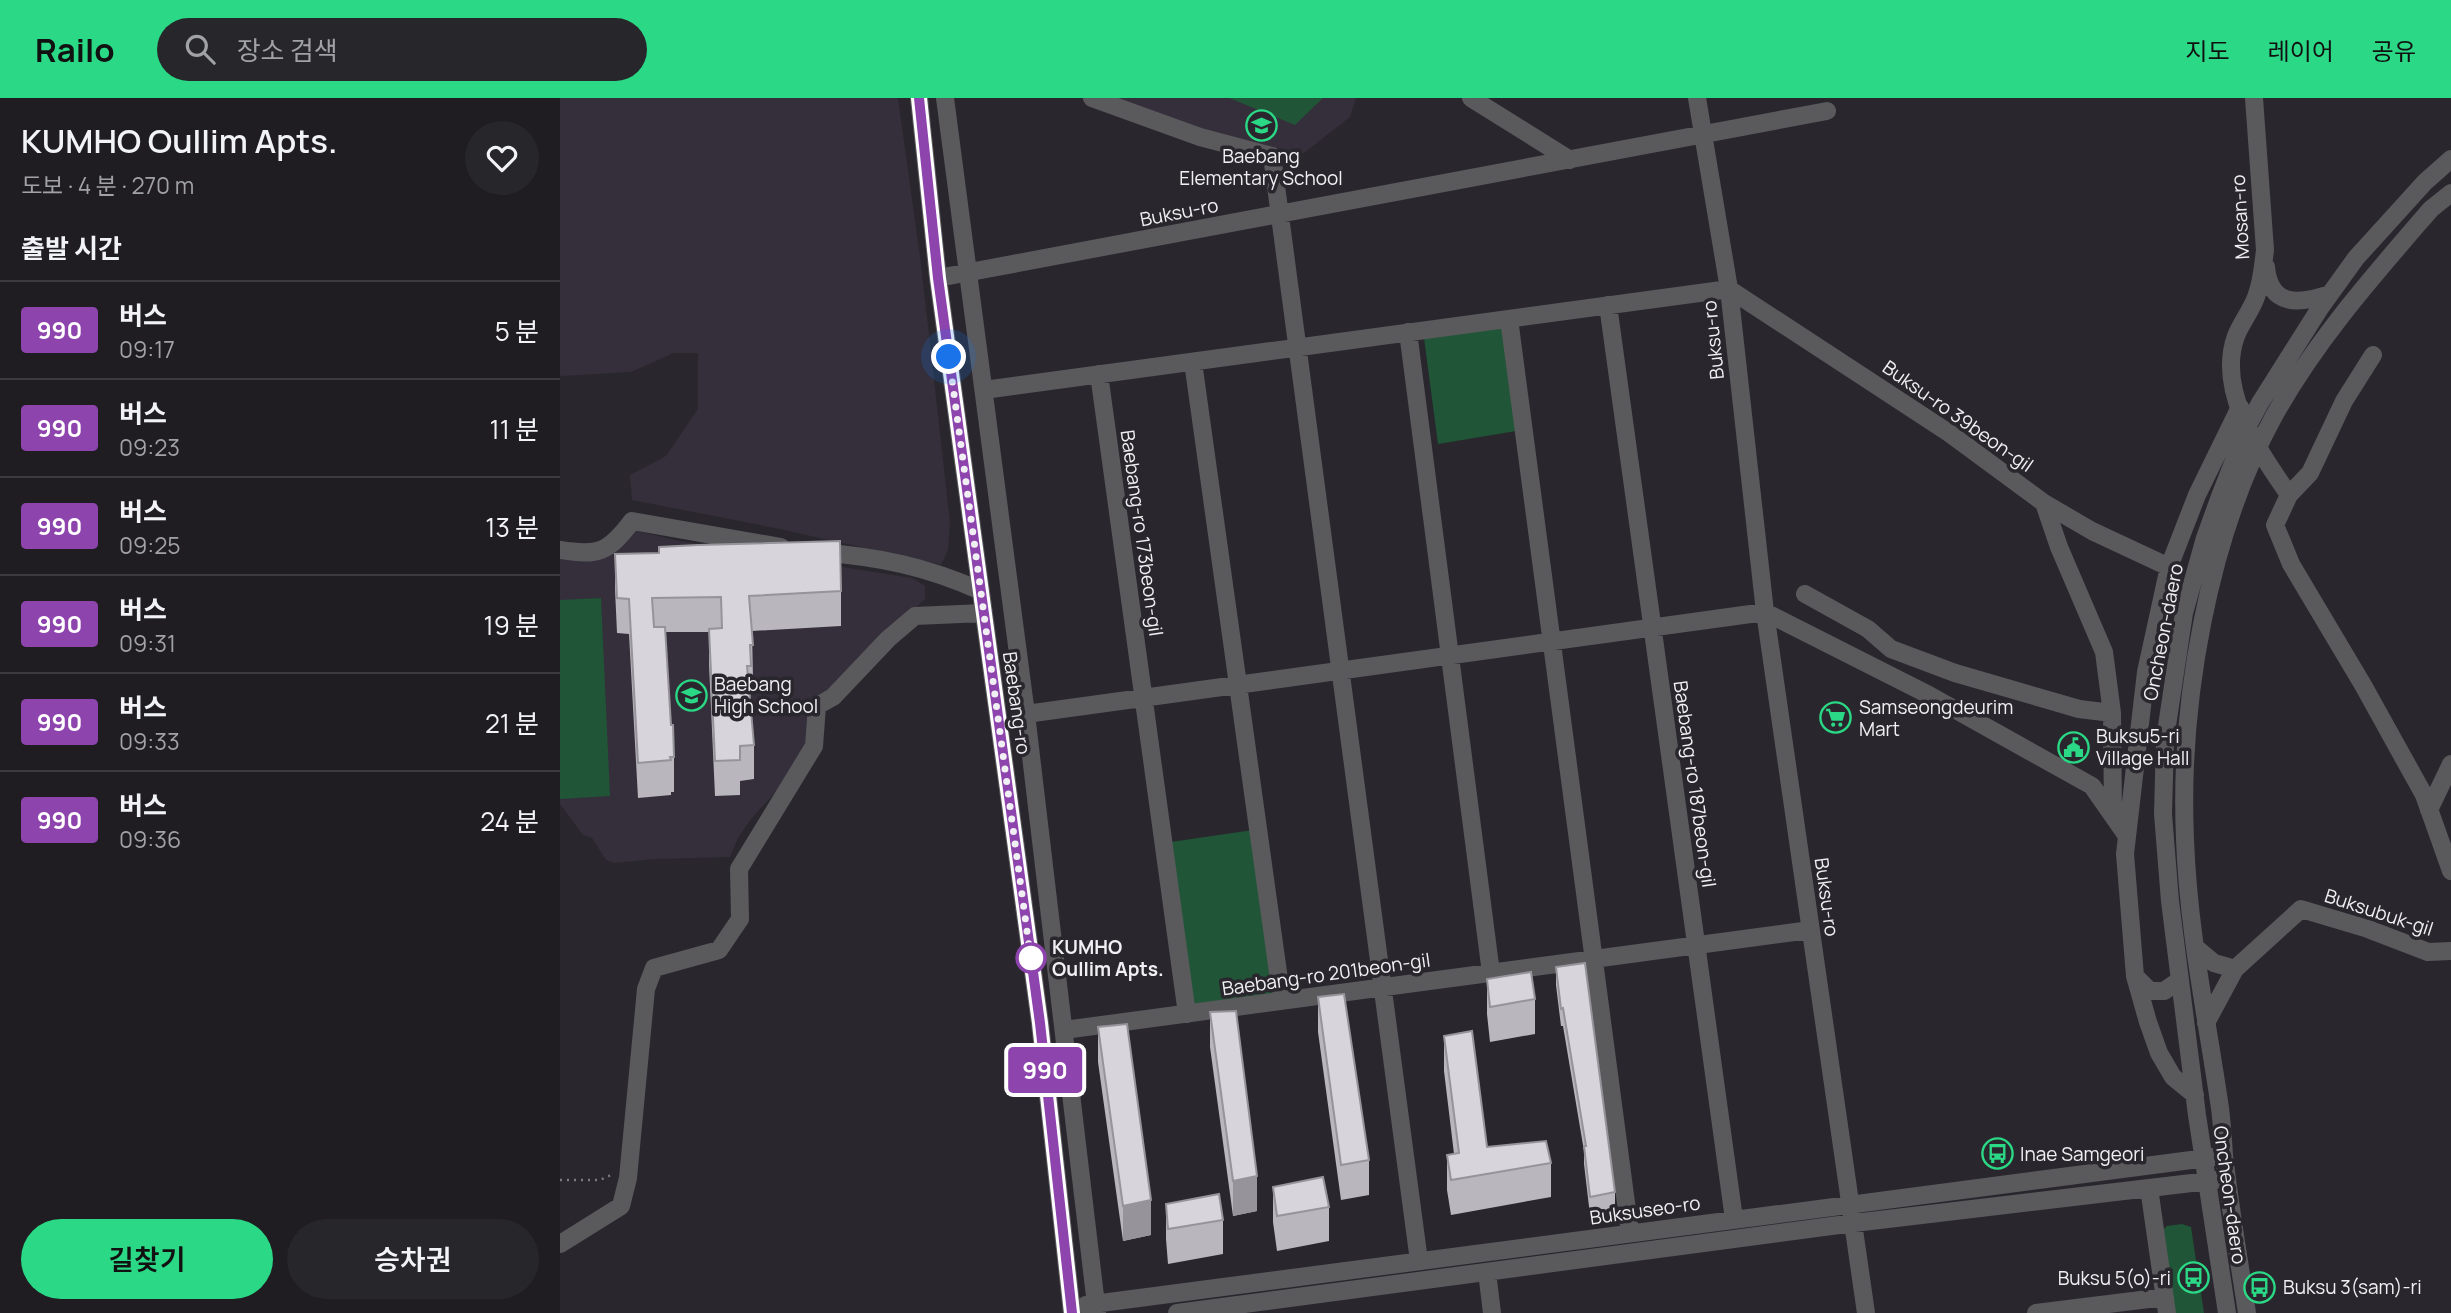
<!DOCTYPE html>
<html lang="ko">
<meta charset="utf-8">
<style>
:root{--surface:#1f1d22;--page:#27262a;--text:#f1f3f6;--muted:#a1a2a5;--line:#3c3b40;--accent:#2ad885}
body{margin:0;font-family:Manrope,"Noto Sans KR",sans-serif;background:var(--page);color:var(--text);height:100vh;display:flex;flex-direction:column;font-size:26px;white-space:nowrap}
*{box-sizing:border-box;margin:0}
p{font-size:23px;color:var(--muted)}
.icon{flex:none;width:38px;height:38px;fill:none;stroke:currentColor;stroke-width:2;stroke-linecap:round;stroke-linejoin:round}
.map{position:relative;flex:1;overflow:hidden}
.drawer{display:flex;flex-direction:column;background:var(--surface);width:560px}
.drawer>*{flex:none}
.badge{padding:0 14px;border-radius:5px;font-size:24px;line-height:46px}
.you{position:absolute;width:35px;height:35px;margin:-18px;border:5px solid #fff;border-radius:50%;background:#1a73e8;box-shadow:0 0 0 10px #1a73e833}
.map>.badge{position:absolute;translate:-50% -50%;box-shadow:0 0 0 4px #fff}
h2{padding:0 21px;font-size:26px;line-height:63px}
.round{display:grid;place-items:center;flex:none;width:74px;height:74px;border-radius:37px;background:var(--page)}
.headline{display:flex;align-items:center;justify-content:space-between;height:119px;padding:0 21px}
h1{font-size:33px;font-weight:600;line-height:52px}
.button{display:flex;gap:14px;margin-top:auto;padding:14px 21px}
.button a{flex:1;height:80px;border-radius:42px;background:var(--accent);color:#111;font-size:28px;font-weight:600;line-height:80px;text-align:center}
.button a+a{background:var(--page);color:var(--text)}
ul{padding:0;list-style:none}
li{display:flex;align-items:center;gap:21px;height:98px;padding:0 21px;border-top:2px solid var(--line)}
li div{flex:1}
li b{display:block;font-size:26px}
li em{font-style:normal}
li .badge{min-width:77px;font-weight:700;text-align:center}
header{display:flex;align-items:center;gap:42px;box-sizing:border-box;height:98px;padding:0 35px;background:var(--accent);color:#111}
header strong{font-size:33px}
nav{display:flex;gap:38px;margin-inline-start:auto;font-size:24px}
.search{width:490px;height:63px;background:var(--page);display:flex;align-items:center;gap:18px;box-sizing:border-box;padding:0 24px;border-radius:38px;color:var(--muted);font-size:26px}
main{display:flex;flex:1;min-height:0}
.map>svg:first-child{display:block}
</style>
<header>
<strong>Railo</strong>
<div class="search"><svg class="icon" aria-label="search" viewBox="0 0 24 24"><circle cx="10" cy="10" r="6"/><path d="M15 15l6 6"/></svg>장소 검색</div>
<nav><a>지도</a><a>레이어</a><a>공유</a></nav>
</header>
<main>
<section class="drawer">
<div class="headline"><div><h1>KUMHO Oullim Apts.</h1><p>도보 · 4 분 · 270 m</p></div><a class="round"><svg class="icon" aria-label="heart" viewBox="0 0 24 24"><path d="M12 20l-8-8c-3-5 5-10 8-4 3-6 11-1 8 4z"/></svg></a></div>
<h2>출발 시간</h2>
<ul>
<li><span class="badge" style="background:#8e44ad;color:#fff">990</span><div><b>버스</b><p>09:17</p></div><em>5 분</em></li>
<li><span class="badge" style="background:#8e44ad;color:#fff">990</span><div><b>버스</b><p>09:23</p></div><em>11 분</em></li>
<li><span class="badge" style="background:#8e44ad;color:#fff">990</span><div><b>버스</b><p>09:25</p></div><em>13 분</em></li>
<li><span class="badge" style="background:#8e44ad;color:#fff">990</span><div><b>버스</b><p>09:31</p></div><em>19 분</em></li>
<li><span class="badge" style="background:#8e44ad;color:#fff">990</span><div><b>버스</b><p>09:33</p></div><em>21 분</em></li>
<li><span class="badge" style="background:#8e44ad;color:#fff">990</span><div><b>버스</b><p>09:36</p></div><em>24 분</em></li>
</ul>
<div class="button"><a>길찾기</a><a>승차권</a></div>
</section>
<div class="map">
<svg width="1891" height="1215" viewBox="0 0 1891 1215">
<rect width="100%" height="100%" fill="#29272d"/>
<path fill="#342f3b" d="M 0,0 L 338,0 L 361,166 L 390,424 L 388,452 L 381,467 L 215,430 L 72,402 L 70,377 L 106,358 L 138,311 L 138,255 L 114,255 L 71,274 L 0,278 Z
M 552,0 L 796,0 L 790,19 L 744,55 L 723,55 L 645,36 Z
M 73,432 L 119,443 L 352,480 L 365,488 L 365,501 L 271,589 L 245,656 L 235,673 L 191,721 L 178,740 L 170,759 L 96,761 L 54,765 L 46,762 L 32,740 L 23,737 L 0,706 L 0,458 Z"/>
<path fill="#205537" d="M 669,0 L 763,0 L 735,27 Z
M 944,229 L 956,333 L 878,346 L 864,240 Z
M 41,500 L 50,698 L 0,701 L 0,502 Z
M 693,732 L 718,907 L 628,919 L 604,745 Z
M 1622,1126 L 1631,1129 L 1644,1215 L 1615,1215 L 1603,1132 L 1607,1128 Z"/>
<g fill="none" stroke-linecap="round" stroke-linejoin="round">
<path stroke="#7c7b80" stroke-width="2.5" stroke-dasharray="2 5" stroke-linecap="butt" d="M 0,1082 L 40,1082 L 51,1077"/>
<path stroke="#5a595c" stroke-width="18" d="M 359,0 L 378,180 L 480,925 L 512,1215
M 385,0 L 466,616 L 537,1215
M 532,0 L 640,39 L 712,58 L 859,1163
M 911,0 L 1010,62
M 1137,0 L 1169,191 L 1205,514 L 1306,1215
M 1694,0 L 1705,152 C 1703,168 1702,184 1696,199 C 1691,213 1681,225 1676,238 C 1656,293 1699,353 1729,397
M 1706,169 C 1710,210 1740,206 1770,196
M 378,180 L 1267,13
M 1048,207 L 1174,1121
M 949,221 L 1070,1135
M 848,234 L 931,875
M 1813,257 L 1784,303 L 1750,375 L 1729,397 L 1715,427 L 1731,466 L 1803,587 L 1864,697 L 1891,773
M 633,264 L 722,903
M 539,276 L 627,916
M 424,292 L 1169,191 L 1389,335 L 1484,405 L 1532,433 L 1609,469
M 1484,405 L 1499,449 L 1544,554 L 1552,615 L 1553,718
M 0,452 C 38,458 48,455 72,423 L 221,449
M 259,454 C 319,459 365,468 421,493
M 1245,496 L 1308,531 L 1331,551 L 1395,575 L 1519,611 L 1552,615
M 466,616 L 1205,514 L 1369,597 L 1532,688 L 1567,738
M 1869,712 L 1891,666
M 1636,850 L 1654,865 L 1675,871
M 1575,878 L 1590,893 L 1604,893 L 1620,882
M 1646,925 L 1675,871 L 1741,811 L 1808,831 L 1868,854 L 1891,853
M 504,932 L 1250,832
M 1635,997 L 1613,979 L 1599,955 L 1588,924 L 1575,878 L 1565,756 L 1586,574 L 1609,469 L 1637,397 L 1680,309
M 1589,1090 L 1607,1215
M 0,1146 L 61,1108 L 68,1080 L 86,891 L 94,870 L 159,852 L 180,821 L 179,771 L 254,648 L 257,608 L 273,599 L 328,541 L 355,518 L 423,515
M 927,1174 L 932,1215
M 526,1207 L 1654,1059
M 617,1215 L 1294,1125 L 1657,1082
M 1476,1215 L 1605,1199
M 1667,1215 L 1637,1017 L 1610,803 L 1603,716 L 1605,641 L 1624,515 L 1645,440 L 1659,401 L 1687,329 L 1700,305 L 1760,210 L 1796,160 L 1865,84 L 1891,61
M 1687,1215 C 1679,1162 1670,1110 1664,1057 C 1663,1042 1662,1026 1660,1010 C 1647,921 1628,831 1625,741 C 1619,605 1648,438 1714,318 C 1756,242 1814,177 1871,111 L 1891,95"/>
</g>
<path fill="#b9b6bd" d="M 55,456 L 281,493 L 281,528 L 192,533 L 193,582 L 191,582 L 190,603 L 194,647 L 194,681 L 180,683 L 180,697 L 155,698 L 149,566 L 149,534 L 105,534 L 111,627 L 114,659 L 114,694 L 111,694 L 111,697 L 78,700 L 69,536 L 57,535 L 55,491 Z
M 996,869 L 1055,1094 L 1055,1112 L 1030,1117 L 1024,1066 L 1024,1053 L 1003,928 L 1001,928 L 996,887 Z
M 927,881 L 975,901 L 975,936 L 930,944 L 927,916 Z
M 758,899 L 809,1062 L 809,1097 L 781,1102 L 758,934 Z
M 650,914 L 697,1113 L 673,1118 L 650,949 Z
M 538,929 L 591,1137 L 563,1143 L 538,964 Z
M 884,938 L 927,1049 L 991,1065 L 991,1099 L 891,1117 L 887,1092 L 887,1057 L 894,1056 L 884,973 Z
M 713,1089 L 769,1109 L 769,1143 L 717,1153 L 713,1124 Z
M 606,1106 L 663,1122 L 663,1156 L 608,1166 L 606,1141 Z"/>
<path fill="#96949a" d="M 697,1078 L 697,1113 L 673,1118 L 673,1083 Z
M 591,1102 L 591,1137 L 563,1143 L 563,1108 Z"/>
<path fill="#d7d4dc" stroke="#96949a" stroke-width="2" d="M 280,443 L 281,493 L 189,498 L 193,547 L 190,547 L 191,568 L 187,568 L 194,647 L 180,648 L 180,662 L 155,663 L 149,531 L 162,530 L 161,499 L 92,500 L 94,529 L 105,529 L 111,627 L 113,627 L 114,659 L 110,659 L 111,662 L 78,665 L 69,501 L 57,500 L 55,456 L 99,455 L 99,449 L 138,447 Z
M 1025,865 L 1055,1094 L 1030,1099 L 1024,1048 L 1026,1048 L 1003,910 L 1001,911 L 996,869 Z
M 971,874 L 975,901 L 930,909 L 927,881 Z
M 784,896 L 809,1062 L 781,1067 L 758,899 Z
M 676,913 L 697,1078 L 673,1083 L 650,914 Z
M 567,926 L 591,1102 L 563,1108 L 538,929 Z
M 912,933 L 927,1049 L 986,1043 L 991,1065 L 891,1082 L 887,1057 L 899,1055 L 884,938 Z
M 763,1079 L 769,1109 L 717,1118 L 713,1089 Z
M 659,1096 L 663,1122 L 608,1131 L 606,1106 Z"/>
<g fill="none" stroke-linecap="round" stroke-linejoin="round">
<defs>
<path id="line" d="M 359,0 L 378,180 L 480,925 L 512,1215"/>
</defs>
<use href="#line" stroke="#fff" stroke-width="16"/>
<use href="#line" stroke="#8e44ad" stroke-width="10"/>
<path stroke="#f0eff3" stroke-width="7" stroke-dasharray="0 12.6" d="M 389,259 L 472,870 L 471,860"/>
</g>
<defs>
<symbol id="school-ring" viewBox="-11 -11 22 22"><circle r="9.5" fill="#29272d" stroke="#2ad885" stroke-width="1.5"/><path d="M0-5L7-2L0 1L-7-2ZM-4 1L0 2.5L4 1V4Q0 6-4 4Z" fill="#2ad885"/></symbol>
<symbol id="supermarket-ring" viewBox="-11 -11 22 22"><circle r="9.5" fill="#29272d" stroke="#2ad885" stroke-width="1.5"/><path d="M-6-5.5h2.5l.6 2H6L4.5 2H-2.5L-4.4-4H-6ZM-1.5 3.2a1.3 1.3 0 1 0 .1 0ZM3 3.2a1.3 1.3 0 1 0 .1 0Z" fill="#2ad885"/></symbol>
<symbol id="civic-ring" viewBox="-11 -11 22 22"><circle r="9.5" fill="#29272d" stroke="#2ad885" stroke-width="1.5"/><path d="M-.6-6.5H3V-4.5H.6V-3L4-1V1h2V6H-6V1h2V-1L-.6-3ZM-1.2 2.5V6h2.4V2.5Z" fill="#2ad885"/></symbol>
<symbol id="bus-ring" viewBox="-11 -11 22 22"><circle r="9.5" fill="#29272d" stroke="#2ad885" stroke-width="1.5"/><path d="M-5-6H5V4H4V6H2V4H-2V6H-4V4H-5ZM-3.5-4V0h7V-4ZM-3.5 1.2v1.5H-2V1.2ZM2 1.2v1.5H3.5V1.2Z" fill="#2ad885"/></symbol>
</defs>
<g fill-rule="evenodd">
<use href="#school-ring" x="684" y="10" width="35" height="35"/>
<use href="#school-ring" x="114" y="580" width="35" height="35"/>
<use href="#supermarket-ring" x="1258" y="602" width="35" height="35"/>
<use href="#civic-ring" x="1496" y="632" width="35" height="35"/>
<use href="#bus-ring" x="1420" y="1038" width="35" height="35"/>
<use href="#bus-ring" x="1616" y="1162" width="35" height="35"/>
<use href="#bus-ring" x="1682" y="1172" width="35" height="35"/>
</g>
<circle fill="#fff" stroke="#8e44ad" stroke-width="3.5" cx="471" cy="860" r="14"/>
<g text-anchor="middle" stroke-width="7" stroke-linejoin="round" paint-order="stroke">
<g font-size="19" fill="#f0eff3" stroke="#29272d" text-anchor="start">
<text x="701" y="65" text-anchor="middle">Baebang<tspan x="701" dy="22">Elementary School</tspan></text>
<text x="154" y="593">Baebang<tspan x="154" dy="22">High School</tspan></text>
<text x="1299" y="616">Samseongdeurim<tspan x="1299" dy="22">Mart</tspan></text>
<text x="1536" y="645">Buksu5-ri<tspan x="1536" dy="22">Village Hall</tspan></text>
<text x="1460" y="1063">Inae Samgeori</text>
<text x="1611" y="1187" text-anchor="end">Buksu 5(o)-ri</text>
<text x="1723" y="1196">Buksu 3(sam)-ri</text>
</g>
<g font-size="19" fill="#f0eff3" stroke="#29272d">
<text transform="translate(619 114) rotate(-11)" y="7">Buksu-ro</text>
<text transform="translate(1680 119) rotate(-93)" y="7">Mosan-ro</text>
<text transform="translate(1153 242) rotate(-96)" y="7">Buksu-ro</text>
<text transform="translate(1398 318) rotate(35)" y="7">Buksu-ro 39beon-gil</text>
<text transform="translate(582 435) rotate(82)" y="7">Baebang-ro 173beon-gil</text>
<text transform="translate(1603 534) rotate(-79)" y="7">Oncheon-daero</text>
<text transform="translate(457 605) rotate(82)" y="7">Baebang-ro</text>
<text transform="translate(1135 686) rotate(82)" y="7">Baebang-ro 187beon-gil</text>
<text transform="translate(1267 799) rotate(82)" y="7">Buksu-ro</text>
<text transform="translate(1819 814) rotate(18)" y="7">Buksubuk-gil</text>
<text transform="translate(766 876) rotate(-8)" y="7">Baebang-ro 201beon-gil</text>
<text transform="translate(1670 1097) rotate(82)" y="7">Oncheon-daero</text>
<text transform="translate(1085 1112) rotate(-8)" y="7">Buksuseo-ro</text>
</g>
<g font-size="19" font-weight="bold" fill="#f0eff3" stroke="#29272d" text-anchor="start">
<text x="492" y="856">KUMHO<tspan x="492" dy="22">Oullim Apts.</tspan></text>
</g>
</g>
</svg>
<div class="you" style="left:389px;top:259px"></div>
<b class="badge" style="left:485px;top:972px;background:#8e44ad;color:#fff">990</b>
</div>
</main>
